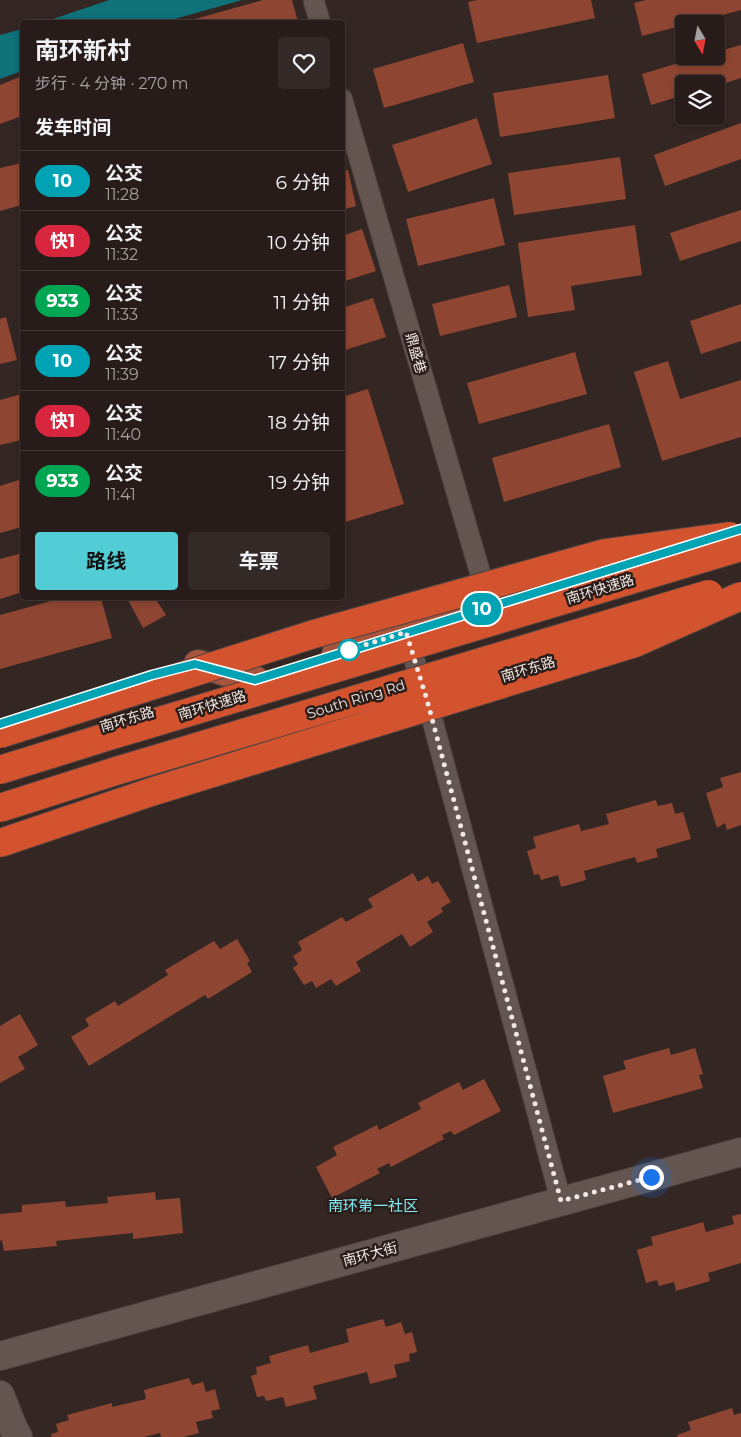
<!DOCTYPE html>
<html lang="zh">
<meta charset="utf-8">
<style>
:root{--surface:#271c1a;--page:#332927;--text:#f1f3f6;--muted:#a4a1a2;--line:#433a39;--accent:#52ccd5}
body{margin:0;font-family:Montserrat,"Noto Sans SC",sans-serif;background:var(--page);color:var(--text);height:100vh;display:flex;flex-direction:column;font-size:19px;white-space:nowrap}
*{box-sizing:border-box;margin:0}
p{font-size:16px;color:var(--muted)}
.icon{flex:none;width:28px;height:28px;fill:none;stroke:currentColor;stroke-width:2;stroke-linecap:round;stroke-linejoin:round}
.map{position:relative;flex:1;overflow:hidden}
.drawer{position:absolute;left:20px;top:20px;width:325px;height:580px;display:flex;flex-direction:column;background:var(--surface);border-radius:5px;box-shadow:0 2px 8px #0003,0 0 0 1px var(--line)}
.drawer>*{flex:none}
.badge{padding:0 10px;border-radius:16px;font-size:18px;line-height:32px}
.needle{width:32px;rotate:170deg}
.fabs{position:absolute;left:675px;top:15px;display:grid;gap:10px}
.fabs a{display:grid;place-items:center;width:50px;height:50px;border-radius:5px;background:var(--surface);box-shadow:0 2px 8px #0003,0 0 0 1px var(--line);font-size:25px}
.you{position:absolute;width:25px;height:25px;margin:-12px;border:4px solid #fff;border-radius:50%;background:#1a73e8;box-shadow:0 0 0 8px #1a73e833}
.map>.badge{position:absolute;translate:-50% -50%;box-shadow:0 0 0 2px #fff}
h2{padding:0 15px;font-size:19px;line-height:45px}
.round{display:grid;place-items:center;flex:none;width:52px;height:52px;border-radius:5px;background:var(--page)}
.head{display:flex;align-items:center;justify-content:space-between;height:85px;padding:0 15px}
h1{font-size:24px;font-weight:700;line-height:38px}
.button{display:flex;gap:10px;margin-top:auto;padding:10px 15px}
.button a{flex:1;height:58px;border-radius:5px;background:var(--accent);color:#111;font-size:20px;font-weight:700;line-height:58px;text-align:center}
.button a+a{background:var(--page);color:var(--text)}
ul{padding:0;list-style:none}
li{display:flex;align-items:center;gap:15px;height:60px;padding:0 15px;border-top:1px solid var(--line)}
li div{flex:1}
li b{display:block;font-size:19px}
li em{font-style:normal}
li .badge{min-width:55px;font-weight:700;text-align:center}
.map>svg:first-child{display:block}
</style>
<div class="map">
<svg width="741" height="1437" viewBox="0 0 741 1437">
<rect width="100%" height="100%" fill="#342623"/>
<path fill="#0f7279" d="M 109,0 L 242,0 L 164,22 L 44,22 Z
M 22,29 L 22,71 L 0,79 L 0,35 Z"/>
<path fill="#8e4632" d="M 263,0 L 292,0 L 298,22 L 184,22 Z
M 477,0 L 591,0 L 595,18 L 477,43 L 468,2 Z
M 646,0 L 741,0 L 741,10 L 690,24 L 684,24 L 684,25 L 642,36 L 634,3 Z
M 463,43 L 474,82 L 384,108 L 373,69 Z
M 741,45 L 741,78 L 716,86 L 716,84 L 684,84 L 684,95 L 651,105 L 642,74 L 702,56 L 716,56 L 716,52 Z
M 608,75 L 615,118 L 500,137 L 493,93 Z
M 22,76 L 22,116 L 0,124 L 0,85 Z
M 477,118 L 492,164 L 408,192 L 392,145 Z
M 741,123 L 741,159 L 665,186 L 654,155 Z
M 620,157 L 626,199 L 514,215 L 508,173 Z
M 22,163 L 22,205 L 0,211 L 0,168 Z
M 348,170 L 356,206 L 342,210 L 342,171 Z
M 494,198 L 505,245 L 418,266 L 406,219 Z
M 741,210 L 741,241 L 680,261 L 670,233 Z
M 635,225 L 642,275 L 571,286 L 575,310 L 528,317 L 518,243 Z
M 362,229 L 376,271 L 342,282 L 342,236 Z
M 509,285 L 517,317 L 440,336 L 432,304 Z
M 373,298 L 386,337 L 342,351 L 342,308 Z
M 741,304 L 741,341 L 701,354 L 690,321 Z
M 6,317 L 17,360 L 0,364 L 0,319 Z
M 575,352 L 587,394 L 479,424 L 467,383 Z
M 668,361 L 680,399 L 741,380 L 741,437 L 662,461 L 634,372 Z
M 368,389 L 404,504 L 342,523 L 342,397 Z
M 22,394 L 22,440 L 0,445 L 0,400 Z
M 609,424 L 621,467 L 504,502 L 492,458 Z
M 22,479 L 22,527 L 0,533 L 0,486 Z
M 22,553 L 22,592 L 0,599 L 0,559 Z
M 62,598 L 101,598 L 112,638 L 0,669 L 0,615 Z
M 127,598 L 155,598 L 166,615 L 143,628 Z
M 741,772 L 741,825 L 727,830 L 725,823 L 717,828 L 706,793 L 723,787 L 720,778 Z
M 656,800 L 658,806 L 672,803 L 675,814 L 683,812 L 691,839 L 656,849 L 658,857 L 637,863 L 635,857 L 584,871 L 586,880 L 561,887 L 558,875 L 541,880 L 539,874 L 534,875 L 527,851 L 536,848 L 533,837 L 579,824 L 581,831 L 609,824 L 606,814 Z
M 413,873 L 418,882 L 428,876 L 432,884 L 438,881 L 451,902 L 441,908 L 443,912 L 427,922 L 433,932 L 410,947 L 402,934 L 356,962 L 361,971 L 336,986 L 331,979 L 316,988 L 312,981 L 304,985 L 293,968 L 298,964 L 293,956 L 302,950 L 298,942 L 342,917 L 346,922 L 373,907 L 368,899 Z
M 237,939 L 250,961 L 247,963 L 252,972 L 208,999 L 205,995 L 89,1066 L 71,1037 L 89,1026 L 85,1019 L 115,1001 L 118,1006 L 168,975 L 165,970 L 214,941 L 220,949 Z
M 20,1014 L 38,1045 L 18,1057 L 25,1069 L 0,1083 L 0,1026 Z
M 669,1048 L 671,1055 L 695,1048 L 703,1074 L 699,1075 L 703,1088 L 613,1113 L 603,1076 L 626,1069 L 623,1061 Z
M 484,1079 L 501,1111 L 454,1135 L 451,1131 L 442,1135 L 444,1139 L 391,1167 L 389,1163 L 377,1169 L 380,1173 L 332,1198 L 316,1167 L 337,1155 L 333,1147 L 377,1125 L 379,1130 L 421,1109 L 418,1103 L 459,1082 L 463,1090 Z
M 155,1192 L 156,1200 L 180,1198 L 183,1233 L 133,1239 L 133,1233 L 56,1241 L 57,1246 L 4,1251 L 2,1240 L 0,1241 L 0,1214 L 22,1212 L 22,1205 L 65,1201 L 66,1207 L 108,1203 L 107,1197 Z
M 741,1214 L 741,1263 L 708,1273 L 710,1281 L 676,1291 L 674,1282 L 659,1286 L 657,1280 L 646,1283 L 637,1250 L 653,1245 L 651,1237 L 703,1222 L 706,1232 L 734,1224 L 732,1216 Z
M 383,1319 L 386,1327 L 401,1322 L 405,1334 L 412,1332 L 417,1352 L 409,1354 L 410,1361 L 394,1365 L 397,1377 L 370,1384 L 367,1372 L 313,1386 L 317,1399 L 286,1407 L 283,1397 L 266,1401 L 264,1396 L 257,1397 L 251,1376 L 257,1374 L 256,1367 L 271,1363 L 269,1356 L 308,1345 L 310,1353 L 349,1342 L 346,1329 Z
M 189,1378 L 192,1385 L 203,1382 L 206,1392 L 215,1389 L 220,1409 L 211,1411 L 213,1418 L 196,1422 L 199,1433 L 183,1437 L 161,1437 L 160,1433 L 144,1437 L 52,1437 L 51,1434 L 58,1432 L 56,1424 L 69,1420 L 67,1415 L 112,1403 L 112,1407 L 146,1399 L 144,1390 Z
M 732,1408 L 734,1415 L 741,1413 L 741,1437 L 678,1437 L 677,1435 L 691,1430 L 688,1422 Z"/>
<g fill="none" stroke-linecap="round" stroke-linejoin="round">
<defs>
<path id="street" d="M 314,2 L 320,22
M 342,99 L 488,600
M 406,634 L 427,700 L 561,1201"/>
<path id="secondary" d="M 0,1356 L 741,1152
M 0,1395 L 14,1430 L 18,1437"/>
<path id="primary" d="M 336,654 L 663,553
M 198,664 L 255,680"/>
</defs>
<use href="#street" stroke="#4e4340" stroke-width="22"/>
<use href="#secondary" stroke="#4e4340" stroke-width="30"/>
<use href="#primary" stroke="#4e4340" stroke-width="30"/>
<use href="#street" stroke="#645551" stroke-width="20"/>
<use href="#secondary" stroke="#645551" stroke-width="28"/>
<use href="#primary" stroke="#a7543d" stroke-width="28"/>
<defs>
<path id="highway-bridge" d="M 0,734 L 314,634 L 605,553 L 730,536
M 0,770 L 106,737 L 741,547
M 0,808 L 116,771 L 709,594
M 0,843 L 151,792 L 635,643 L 741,596"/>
</defs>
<use href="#highway-bridge" stroke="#4e4340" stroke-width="30" stroke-linecap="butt"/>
<use href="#highway-bridge" stroke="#d4532f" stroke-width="28"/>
</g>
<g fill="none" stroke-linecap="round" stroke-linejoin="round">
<defs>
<path id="line" d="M 0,724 L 152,675 L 195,664 L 255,680 L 741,529"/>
</defs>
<use href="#line" stroke="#fff" stroke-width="11"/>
<use href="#line" stroke="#00a3b4" stroke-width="8"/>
<path stroke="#f1e8e5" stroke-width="5" stroke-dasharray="0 9" d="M 349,650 L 406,632 L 427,700 L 561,1201 L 651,1177"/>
</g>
<circle fill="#fff" stroke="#00a3b4" stroke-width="2.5" cx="349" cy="650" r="10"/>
<g text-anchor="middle" stroke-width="5" stroke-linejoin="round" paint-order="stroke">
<g font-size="14" fill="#f1e8e5" stroke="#2a1d19">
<text transform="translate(416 353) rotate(74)" y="5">鼎盛巷</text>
<text transform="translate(600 589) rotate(-17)" y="5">南环快速路</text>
<text transform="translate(528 669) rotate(-17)" y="5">南环东路</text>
<text transform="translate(356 699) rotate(-17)" y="5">South Ring Rd</text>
<text transform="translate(212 705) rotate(-17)" y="5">南环快速路</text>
<text transform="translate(127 719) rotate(-17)" y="5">南环东路</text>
<text transform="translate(370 1254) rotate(-15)" y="5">南环大街</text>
</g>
<g font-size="15" fill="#83eef7" stroke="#2a1d19">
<text x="373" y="1211">南环第一社区</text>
</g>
</g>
</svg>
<div class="fabs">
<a><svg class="needle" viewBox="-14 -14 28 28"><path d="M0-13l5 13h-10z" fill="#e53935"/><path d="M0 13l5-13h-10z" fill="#a4a1a2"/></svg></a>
<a><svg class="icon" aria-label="layers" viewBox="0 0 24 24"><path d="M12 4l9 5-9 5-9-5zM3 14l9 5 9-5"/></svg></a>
</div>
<div class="you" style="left:651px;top:1177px"></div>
<b class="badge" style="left:482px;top:609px;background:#00a3b4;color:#fff">10</b>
<section class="drawer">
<div class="head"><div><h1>南环新村</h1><p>步行 · 4 分钟 · 270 m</p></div><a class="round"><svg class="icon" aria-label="heart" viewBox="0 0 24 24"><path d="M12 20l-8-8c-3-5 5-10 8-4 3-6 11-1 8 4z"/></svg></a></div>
<h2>发车时间</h2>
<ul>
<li><span class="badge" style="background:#00a3b4;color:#fff">10</span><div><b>公交</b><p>11:28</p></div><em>6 分钟</em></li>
<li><span class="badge" style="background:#d7263d;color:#fff">快1</span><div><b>公交</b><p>11:32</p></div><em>10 分钟</em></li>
<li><span class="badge" style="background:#00a651;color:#fff">933</span><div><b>公交</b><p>11:33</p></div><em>11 分钟</em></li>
<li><span class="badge" style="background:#00a3b4;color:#fff">10</span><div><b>公交</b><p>11:39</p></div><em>17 分钟</em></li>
<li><span class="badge" style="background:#d7263d;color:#fff">快1</span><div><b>公交</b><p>11:40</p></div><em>18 分钟</em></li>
<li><span class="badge" style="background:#00a651;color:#fff">933</span><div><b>公交</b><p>11:41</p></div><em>19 分钟</em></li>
</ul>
<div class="button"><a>路线</a><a>车票</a></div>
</section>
</div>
